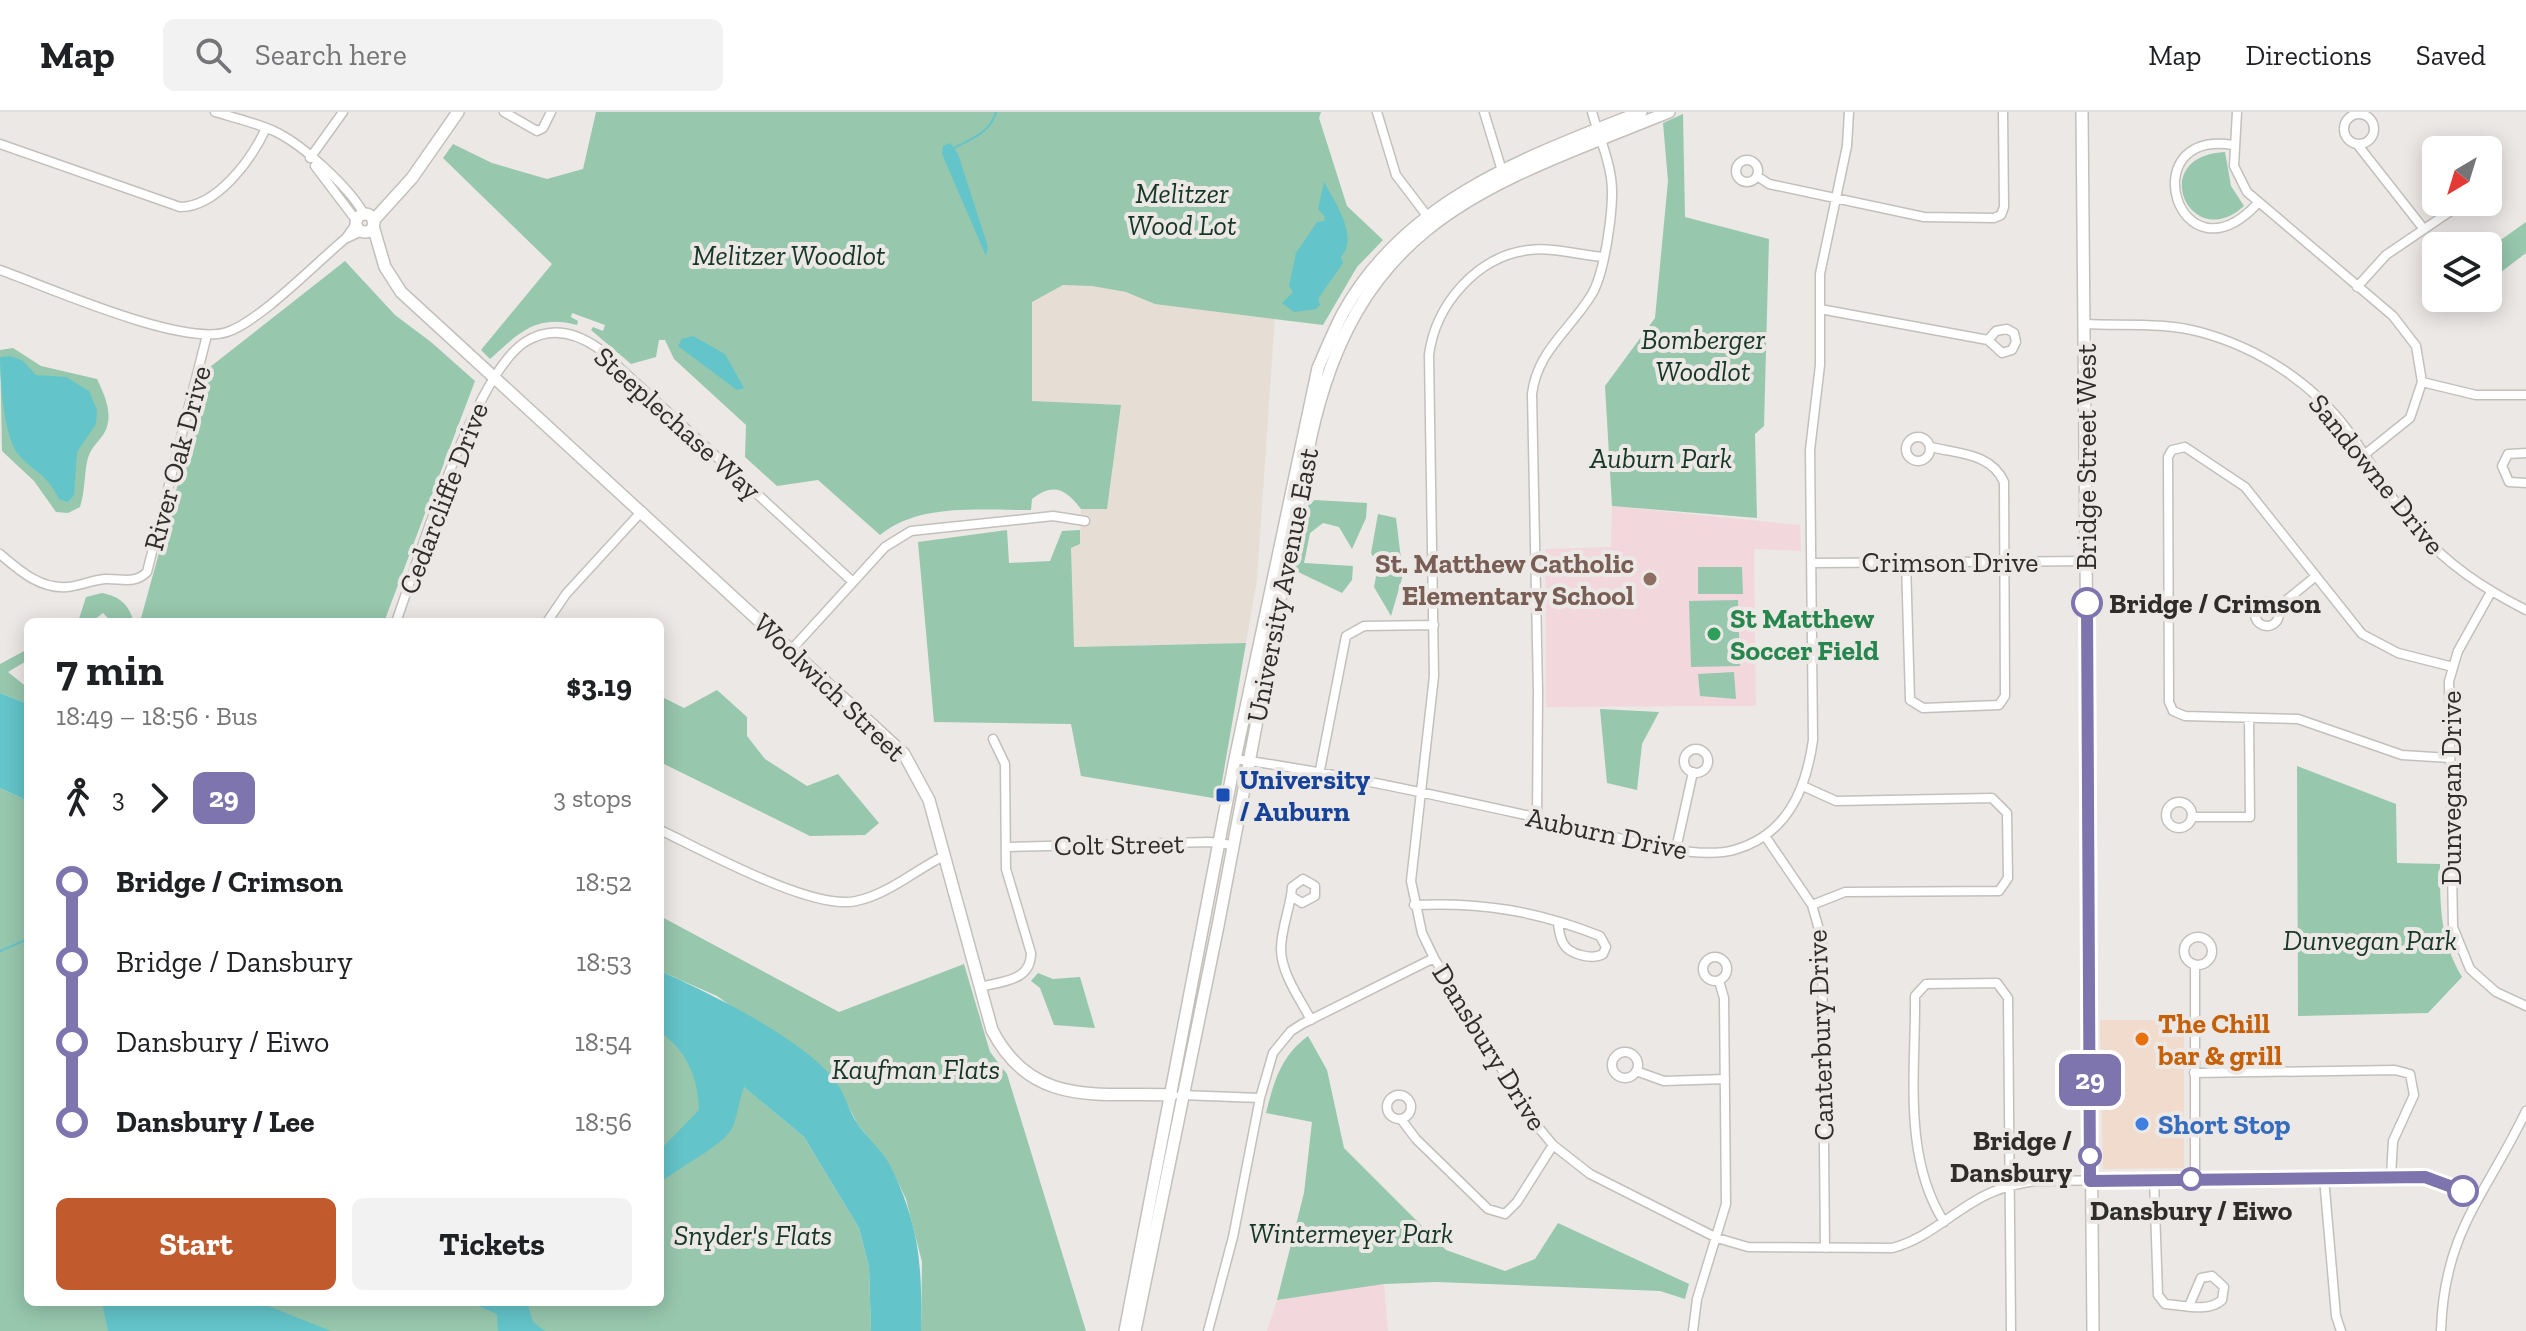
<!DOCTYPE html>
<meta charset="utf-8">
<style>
:root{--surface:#fff;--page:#f2f2f2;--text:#202124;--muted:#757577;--line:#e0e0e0;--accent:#c15b2d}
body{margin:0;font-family:"Zilla Slab",serif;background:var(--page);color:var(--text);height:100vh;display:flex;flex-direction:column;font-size:30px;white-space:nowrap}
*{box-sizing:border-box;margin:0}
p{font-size:26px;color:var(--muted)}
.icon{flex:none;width:44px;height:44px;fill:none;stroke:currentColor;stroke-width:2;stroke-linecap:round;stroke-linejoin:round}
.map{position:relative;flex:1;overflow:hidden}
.drawer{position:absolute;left:24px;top:506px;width:640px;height:688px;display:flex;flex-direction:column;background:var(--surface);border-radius:12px;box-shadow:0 4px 20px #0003}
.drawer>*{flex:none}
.badge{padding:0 16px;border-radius:12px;font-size:28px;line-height:52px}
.needle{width:52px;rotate:218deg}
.controls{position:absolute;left:2422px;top:24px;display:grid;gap:16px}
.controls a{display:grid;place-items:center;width:80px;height:80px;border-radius:12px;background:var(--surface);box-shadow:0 4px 20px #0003;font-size:40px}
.map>.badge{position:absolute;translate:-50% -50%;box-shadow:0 0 0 4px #fff}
.legs{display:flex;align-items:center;gap:12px;height:88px;padding:0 32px;font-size:26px}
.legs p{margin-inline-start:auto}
.head{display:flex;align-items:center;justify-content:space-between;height:136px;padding:0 32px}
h1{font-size:44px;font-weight:800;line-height:60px}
.primary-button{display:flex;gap:16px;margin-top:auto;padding:16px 32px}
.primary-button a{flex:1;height:92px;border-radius:12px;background:var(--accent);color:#fff;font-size:32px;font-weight:800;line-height:92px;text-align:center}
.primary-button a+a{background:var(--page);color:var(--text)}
ul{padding:0 32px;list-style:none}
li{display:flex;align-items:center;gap:28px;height:80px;font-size:30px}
li i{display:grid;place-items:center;width:12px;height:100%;margin:0 10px;background:currentColor}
li i::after{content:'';width:20px;height:20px;margin:-10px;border:6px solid;border-radius:50%;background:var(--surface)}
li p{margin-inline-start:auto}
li:first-child i{background:linear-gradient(#0000 50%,currentColor 0)}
li:last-child i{background:linear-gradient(currentColor 50%,#0000 0)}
header{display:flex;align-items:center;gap:48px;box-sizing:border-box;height:112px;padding:0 40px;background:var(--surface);border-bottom:2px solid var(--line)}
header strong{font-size:38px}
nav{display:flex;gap:44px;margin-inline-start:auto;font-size:28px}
.search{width:560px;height:72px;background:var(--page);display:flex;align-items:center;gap:20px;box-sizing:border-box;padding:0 28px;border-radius:12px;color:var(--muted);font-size:30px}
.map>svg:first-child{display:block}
</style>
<header>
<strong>Map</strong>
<div class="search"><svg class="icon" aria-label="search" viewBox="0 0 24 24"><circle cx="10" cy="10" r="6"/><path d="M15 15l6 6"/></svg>Search here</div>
<nav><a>Map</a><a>Directions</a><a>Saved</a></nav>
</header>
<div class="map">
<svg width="2526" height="1219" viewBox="0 0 2526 1219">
<rect width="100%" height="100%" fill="#ece8e5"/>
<path fill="#f0dbcd" d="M 2100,908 L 2184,908 L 2184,1056 L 2103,1057 Z"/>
<path fill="#e6ded4" d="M 1032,164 L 1275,205 L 1257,468 L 1246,531 L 1074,535 L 1070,436 L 1080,432 L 1081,397 L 1107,396 L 1121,294 L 1032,289 Z"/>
<path fill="#f2d8dd" d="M 1612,394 L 1800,413 L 1801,439 L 1754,437 L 1756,594 L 1546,595 L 1545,437 L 1611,435 Z
M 1384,1172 L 1388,1219 L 1267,1219 L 1277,1188 Z"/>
<path fill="#97c7ad" d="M 596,0 L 1321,0 L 1319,6 L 1347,94 L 1383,128 L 1357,155 L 1323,213 L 1155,192 L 1126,180 L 1092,174 L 1063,173 L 1032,190 L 1032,289 L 1121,293 L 1107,397 L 1081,397 C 1066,377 1053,370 1032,387 L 1031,398 C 982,399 921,390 880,423 L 818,368 L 777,374 L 745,345 L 746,313 L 674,247 L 665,228 L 659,228 L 656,245 L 631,252 L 591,218 L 593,215 L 603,219 L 605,213 L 572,201 L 571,205 L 578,209 L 577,213 C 536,202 519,221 490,247 L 481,238 L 552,152 L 443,46 L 453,32 L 492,51 L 547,67 L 583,57 Z
M 1683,2 L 1685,105 L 1769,127 L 1764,314 L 1755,322 L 1757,406 L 1612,394 L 1605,274 L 1655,206 L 1668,69 L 1663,11 Z
M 2225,40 L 2231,74 L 2244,94 C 2191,143 2145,44 2225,40 Z
M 2526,110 L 2526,141 L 2488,170 L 2488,137 Z
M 345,149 L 395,203 L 431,230 L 475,269 L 384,510 L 140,510 L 210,255 Z
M 13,236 L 41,254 L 97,267 C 105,284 115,305 103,323 C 97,331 89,338 87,350 C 84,366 85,379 80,395 L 68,401 L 56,400 L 34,369 L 2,339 L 0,238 Z
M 1315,388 L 1367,391 L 1366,406 L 1352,437 L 1339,415 L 1323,411 L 1310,421 L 1304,451 L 1353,454 L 1352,468 L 1342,481 L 1294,458 L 1309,391 Z
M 1378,402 L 1396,406 L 1403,463 L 1391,504 L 1374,475 L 1378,454 L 1371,441 Z
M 1007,418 L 1009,451 L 1050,449 L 1062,419 L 1080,418 L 1080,432 L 1071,436 L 1074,535 L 1246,531 L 1219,687 L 1081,664 L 1071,612 L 934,610 L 918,430 Z
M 1698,455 L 1742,455 L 1743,482 L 1698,482 Z
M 102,481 C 121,485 128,492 134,510 L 112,510 L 103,501 L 91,510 L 78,510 L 86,485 Z
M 1738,488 L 1740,554 L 1691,555 L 1689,489 Z
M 28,537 L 28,548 L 8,560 L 28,576 L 28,592 L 0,581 L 0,552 Z
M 1734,560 L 1736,587 L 1700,584 L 1698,562 Z
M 717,578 L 747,605 L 747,624 L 765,647 L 807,674 L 838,662 L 879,711 L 865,723 L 810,724 L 660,650 L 660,584 L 684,596 Z
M 1600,597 L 1659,600 L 1642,632 L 1637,678 L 1607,671 Z
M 2297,654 L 2396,692 L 2397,751 L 2440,752 C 2440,795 2440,828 2462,865 L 2428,901 L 2298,904 Z
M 0,676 L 28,689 L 28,1190 L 660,1190 L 660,919 L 743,974 L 804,1025 L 859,1116 L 869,1155 L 871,1219 L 0,1219 Z
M 660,804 L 839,900 L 964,852 L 990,940 L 1007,962 L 1086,1219 L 921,1219 L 922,1150 L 906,1087 L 890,1054 L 857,1011 L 837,972 L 717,884 L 660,859 Z
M 1038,861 L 1053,867 L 1080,865 L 1095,916 L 1054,913 L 1040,876 L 1031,869 Z
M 1308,924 L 1327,958 L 1344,1036 L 1446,1138 L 1505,1159 L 1535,1147 L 1558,1111 L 1689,1172 L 1685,1187 L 1660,1179 L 1437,1170 L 1384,1172 L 1277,1188 L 1304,1081 L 1312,1010 L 1266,1001 C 1274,969 1281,944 1308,924 Z"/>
<path fill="#63c4c9" d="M 950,31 L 958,42 L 988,135 L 986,144 L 942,42 L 943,34 Z
M 1324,70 C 1335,90 1359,125 1341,145 L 1343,151 L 1318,187 L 1320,193 L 1316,197 L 1294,200 L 1282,191 L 1293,180 L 1289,174 L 1296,141 L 1317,110 L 1324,109 L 1325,105 L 1318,97 Z
M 693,224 L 725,242 L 744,276 L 737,278 L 678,234 L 682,227 Z
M 9,244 L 22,248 L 36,263 L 66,265 L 89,279 L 97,298 L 96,312 L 77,340 L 74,383 L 68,390 L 59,387 C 46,360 34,361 18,342 C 4,325 0,267 0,245 Z
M 0,581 L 28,592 L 28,689 L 0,676 Z
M 660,859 C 708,880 810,930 838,973 C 846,985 849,999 857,1011 C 867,1026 883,1039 891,1055 C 920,1116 922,1152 921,1219 L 871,1219 L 869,1155 L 859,1116 L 804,1025 L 744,975 C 739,987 738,1005 731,1018 C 722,1034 677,1056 660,1071 L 660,1038 L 699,998 C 698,965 687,939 660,920 Z
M 102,1190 L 258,1190 L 331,1219 L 108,1219 Z
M 469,1190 L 527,1190 L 533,1210 L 545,1219 L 498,1219 L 497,1202 Z"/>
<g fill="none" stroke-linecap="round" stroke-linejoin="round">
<path stroke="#63c4c9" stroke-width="2" d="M 954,36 C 971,27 991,20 996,0
M 0,839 L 28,827"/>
<defs>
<path id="street" d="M 215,0 C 235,6 257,11 276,20 C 303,33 349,75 364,102
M 504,0 L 537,19 L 543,16 L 551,0
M 1377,0 L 1396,63 L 1431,109
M 1484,0 L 1503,62
M 2237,0 L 2234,54 L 2247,80 L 2393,204 L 2416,234 L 2422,270 L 2410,306 L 2364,343
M2344 17a15 15 0 1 1 30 0a15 15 0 1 1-30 0Z
M 0,32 L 180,95 C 217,95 252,47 266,16
M 2357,32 L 2423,116
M 2233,33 C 2131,17 2179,175 2257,92
M 310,46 L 343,0
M1736 59a11 11 0 1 1 22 0a11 11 0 1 1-22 0Z
M 315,54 L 356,108
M 1757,64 L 1769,72 L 1924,105 L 1994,106 L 2001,103 L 2004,95 L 2003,0
M 347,126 L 362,119
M 1603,145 C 1579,143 1553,135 1529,138 C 1477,144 1435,193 1429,243 L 1434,564 L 1411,769 L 1422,821 L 1434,846 L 1534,1010 L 1553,1033 L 1590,1062 L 1717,1126 L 1748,1135 L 1892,1136 C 1924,1128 1947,1105 1975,1089 C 1994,1077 2014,1072 2035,1069 L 2425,1065 L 2441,1068 L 2477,1087
M 0,158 C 48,175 182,235 227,220 C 259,210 317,150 346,126 L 356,112
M 2357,175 L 2386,143 L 2464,90
M 1820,197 L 1988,228 L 2002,241 L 2012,238 L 2016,230 L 2014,221 L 2007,217 L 1996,219 L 1988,228
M 2085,212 C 2123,214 2163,210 2200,220 C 2259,236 2313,271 2349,320 C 2372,351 2389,386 2415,415 C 2446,452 2483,476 2526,498
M 2422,270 L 2476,283 L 2526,283
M1906 337a12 12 0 1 1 24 0a12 12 0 1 1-24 0Z
M 2526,341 L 2508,342 L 2502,354 L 2509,370 L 2526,371
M 0,442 C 19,458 39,477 67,475 C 80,474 92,468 105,467 C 121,466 134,473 147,460 L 207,223
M 1906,450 L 1910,588 L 1923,596 L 1999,593 L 2005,584 L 2004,370 C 1991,341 1959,342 1931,335
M 1813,451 L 2086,449
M 2491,480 L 2458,539 L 2449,569 L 2453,815 L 2470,857 L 2496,880 L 2526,894
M2255 502a12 12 0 1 1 24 0a12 12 0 1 1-24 0Z
M 2278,495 L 2316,464
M 396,510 C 419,447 473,264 525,230 C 550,214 575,220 598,236 L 853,470
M 547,510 L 566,482 L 642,399
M 792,537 L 885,435 L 911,419 L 1053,404 L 1085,409
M1684 649a12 12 0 1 1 24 0a12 12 0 1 1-24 0Z
M 2450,646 L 2402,643 L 2298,607 L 2185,604 L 2173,599 L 2169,590 L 2168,345 L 2172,338 L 2185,335 L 2245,375 L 2362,522 L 2398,541 L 2453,555
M 1235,647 C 1337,661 1439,684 1539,706 C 1588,716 1688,751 1734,738 C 1787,723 1806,678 1813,628 L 1810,338 L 1820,253 L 1820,162 L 1847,34 L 1849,0
M 1319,663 L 1346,524 L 1364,514 L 1434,513
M 1805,675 L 1836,689 L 1992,686 L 2007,701 L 2008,766 L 1999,779 L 1845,780 L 1812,793
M2166 703a13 13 0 1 1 26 0a13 13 0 1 1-26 0Z
M 1537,705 L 1538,580 L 1532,282 C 1537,239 1571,217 1592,182 C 1605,160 1615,91 1611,66 C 1608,43 1598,22 1592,0
M 2192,705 L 2250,705 L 2249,606
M 660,718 C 703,738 812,799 856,789 C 889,782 915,758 944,744
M 1765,724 L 1812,793 L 1822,828 L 1825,1136
M 1006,735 L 1210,730 L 1232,733
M 1676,737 L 1693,660
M 1293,785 L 1302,791 L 1315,784 L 1315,774 L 1303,767 L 1292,775 C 1291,794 1281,816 1281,837 C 1281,861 1300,887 1311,908
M 1414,793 C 1482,790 1537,799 1600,824 L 1606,835 L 1603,842 C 1593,848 1569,843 1563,831 C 1560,826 1559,818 1558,812
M2184 839a14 14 0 1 1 28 0a14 14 0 1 1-28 0Z
M1703 857a12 12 0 1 1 24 0a12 12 0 1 1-24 0Z
M 2195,854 L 2195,1067
M 981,875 C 1003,869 1031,869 1031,841 L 1006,757 L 1005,652 L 993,627
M1612 953a13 13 0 1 1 26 0a13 13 0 1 1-26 0Z
M 1636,959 L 1664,969 L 1725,967
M 2194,961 L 2395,958 L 2410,962 L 2414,983 L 2393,1029 L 2391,1064
M 1181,983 L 1260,986
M1387 995a12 12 0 1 1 24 0a12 12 0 1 1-24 0Z
M 1401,1007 L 1416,1027 L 1488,1097 L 1505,1102 L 1517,1090 L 1553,1033
M 2324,1066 L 2336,1204 L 2341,1219
M 2154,1068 L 2158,1183 L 2165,1192 C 2183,1193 2208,1201 2222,1188 L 2224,1175 L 2212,1164 L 2201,1166 L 2189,1194
M 1944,1110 C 1902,1044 1916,958 1915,884 L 1926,872 L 1997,871 L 2008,886 L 2011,1219
M 1208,1219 L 1233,1125 L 1260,986 L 1273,941 L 1291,919 L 1302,912 L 1434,846
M 1693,1219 L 1697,1187 L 1726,1092 L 1724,886 L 1719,869
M 2441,1219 C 2444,1119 2486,1083 2526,999"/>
<path id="secondary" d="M 2082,0 L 2093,1219
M356 111a9 9 0 1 1 18 0a9 9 0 1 1-18 0Z
M 373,109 L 412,66 L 458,0
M 373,114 L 385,155 L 401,180 L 904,642 L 929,688 L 992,918 C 1032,996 1098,980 1172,983
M 1125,1219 L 1235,647 L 1318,256 C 1326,238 1334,218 1343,201 C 1406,87 1527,45 1641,0
M 1135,1219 L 1218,814 L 1311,324 C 1359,107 1485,74 1669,0"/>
</defs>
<use href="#street" stroke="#c3c0bc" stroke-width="11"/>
<use href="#secondary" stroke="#c3c0bc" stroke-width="14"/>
<use href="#street" stroke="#fff" stroke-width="8"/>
<use href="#secondary" stroke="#fff" stroke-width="11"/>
</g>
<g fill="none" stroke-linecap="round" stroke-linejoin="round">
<defs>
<path id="line-1" d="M 2087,491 L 2090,1069 L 2425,1065 L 2463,1079"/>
</defs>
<use href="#line-1" stroke="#fff" stroke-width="18"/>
<use href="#line-1" stroke="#7e74ae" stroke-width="12"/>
</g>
<circle fill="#8d6e63" stroke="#ece8e5" stroke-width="3" cx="1650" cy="467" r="8"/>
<g fill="#fff" stroke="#7e74ae" stroke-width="4">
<circle cx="2087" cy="491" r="14"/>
<circle cx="2090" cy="1044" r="10"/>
<circle cx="2191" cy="1067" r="10"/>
<circle cx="2463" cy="1079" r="14"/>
</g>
<circle fill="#2e9e5b" stroke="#ece8e5" stroke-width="3" cx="1714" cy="522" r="8"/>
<rect fill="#1a4fb4" stroke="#ece8e5" stroke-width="3" x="1215" y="675" width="16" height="16" rx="4"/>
<circle fill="#e8710a" stroke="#ece8e5" stroke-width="3" cx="2142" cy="927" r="8"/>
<circle fill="#3f7fe0" stroke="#ece8e5" stroke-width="3" cx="2142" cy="1012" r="8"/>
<g text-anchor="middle" stroke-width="8" stroke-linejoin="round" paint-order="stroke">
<g font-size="28" font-style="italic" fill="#163727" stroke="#ece8e5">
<text x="1182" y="91">Melitzer<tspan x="1182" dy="32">Wood Lot</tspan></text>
<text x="789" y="153">Melitzer Woodlot</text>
<text x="1703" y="237">Bomberger<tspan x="1703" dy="32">Woodlot</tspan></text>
<text x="1661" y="356">Auburn Park</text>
<text x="2370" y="838">Dunvegan Park</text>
<text x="916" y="967">Kaufman Flats</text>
<text x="1351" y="1131">Wintermeyer Park</text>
<text x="753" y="1133">Snyder's Flats</text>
</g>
<g font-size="28" fill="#2e2d2c" stroke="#ece8e5">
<text transform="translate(678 311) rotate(42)" y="10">Steeplechase Way</text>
<text transform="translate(2086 345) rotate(-90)" y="10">Bridge Street West</text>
<text transform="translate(177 346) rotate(-75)" y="10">River Oak Drive</text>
<text transform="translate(2377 362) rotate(51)" y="10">Sandowne Drive</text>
<text transform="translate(443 386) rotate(-69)" y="10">Cedarcliffe Drive</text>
<text x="1950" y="460">Crimson Drive</text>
<text transform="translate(1282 473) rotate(-79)" y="10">University Avenue East</text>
<text transform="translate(830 575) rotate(44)" y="10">Woolwich Street</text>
<text transform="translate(2451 676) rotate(-90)" y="10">Dunvegan Drive</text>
<text transform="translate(1607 721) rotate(12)" y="10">Auburn Drive</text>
<text transform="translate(1119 732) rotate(-1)" y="10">Colt Street</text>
<text transform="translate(1820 923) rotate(-92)" y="10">Canterbury Drive</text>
<text transform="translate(1490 935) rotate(58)" y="10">Dansbury Drive</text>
</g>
<g font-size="28" font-weight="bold" fill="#785e54" stroke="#ece8e5" text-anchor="end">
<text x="1634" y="461">St. Matthew Catholic<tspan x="1634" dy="32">Elementary School</tspan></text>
</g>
<g font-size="28" font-weight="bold" fill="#2e2d2c" stroke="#ece8e5" text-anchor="start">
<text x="2109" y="501">Bridge / Crimson</text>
<text x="2072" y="1038" text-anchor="end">Bridge /<tspan x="2072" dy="32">Dansbury</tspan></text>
<text x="2191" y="1108" text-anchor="middle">Dansbury / Eiwo</text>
</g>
<g font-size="28" font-weight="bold" fill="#27864d" stroke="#ece8e5" text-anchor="start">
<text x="1730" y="516">St Matthew<tspan x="1730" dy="32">Soccer Field</tspan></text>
</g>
<g font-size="28" font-weight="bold" fill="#164399" stroke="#ece8e5" text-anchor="start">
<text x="1239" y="677">University<tspan x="1239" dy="32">/ Auburn</tspan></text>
</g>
<g font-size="28" font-weight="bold" fill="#c56008" stroke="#ece8e5" text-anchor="start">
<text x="2158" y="921">The Chill<tspan x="2158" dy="32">bar &amp; grill</tspan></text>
</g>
<g font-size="28" font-weight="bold" fill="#366cbe" stroke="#ece8e5" text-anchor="start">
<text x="2158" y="1022">Short Stop</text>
</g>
</g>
</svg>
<div class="controls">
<a><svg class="needle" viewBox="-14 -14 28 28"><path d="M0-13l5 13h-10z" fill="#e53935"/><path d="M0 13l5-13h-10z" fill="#757577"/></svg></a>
<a><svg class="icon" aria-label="layers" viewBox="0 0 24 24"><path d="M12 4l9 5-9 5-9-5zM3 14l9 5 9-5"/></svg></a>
</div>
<b class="badge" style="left:2090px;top:968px;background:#7e74ae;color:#fff">29</b>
<section class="drawer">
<div class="head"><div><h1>7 min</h1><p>18:49 – 18:56 · Bus</p></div><b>$3.19</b></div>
<div class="legs"><svg class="icon" aria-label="walk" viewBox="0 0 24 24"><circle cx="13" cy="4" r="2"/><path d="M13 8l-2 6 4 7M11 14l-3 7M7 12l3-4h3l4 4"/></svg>3<svg class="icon" aria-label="forward" viewBox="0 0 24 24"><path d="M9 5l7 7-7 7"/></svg><b class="badge" style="background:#7e74ae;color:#fff">29</b><p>3 stops</p></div>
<ul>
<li><i style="color:#7e74ae"></i><b>Bridge / Crimson</b><p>18:52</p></li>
<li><i style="color:#7e74ae"></i><span>Bridge / Dansbury</span><p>18:53</p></li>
<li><i style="color:#7e74ae"></i><span>Dansbury / Eiwo</span><p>18:54</p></li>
<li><i style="color:#7e74ae"></i><b>Dansbury / Lee</b><p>18:56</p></li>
</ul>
<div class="primary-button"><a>Start</a><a>Tickets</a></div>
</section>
</div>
